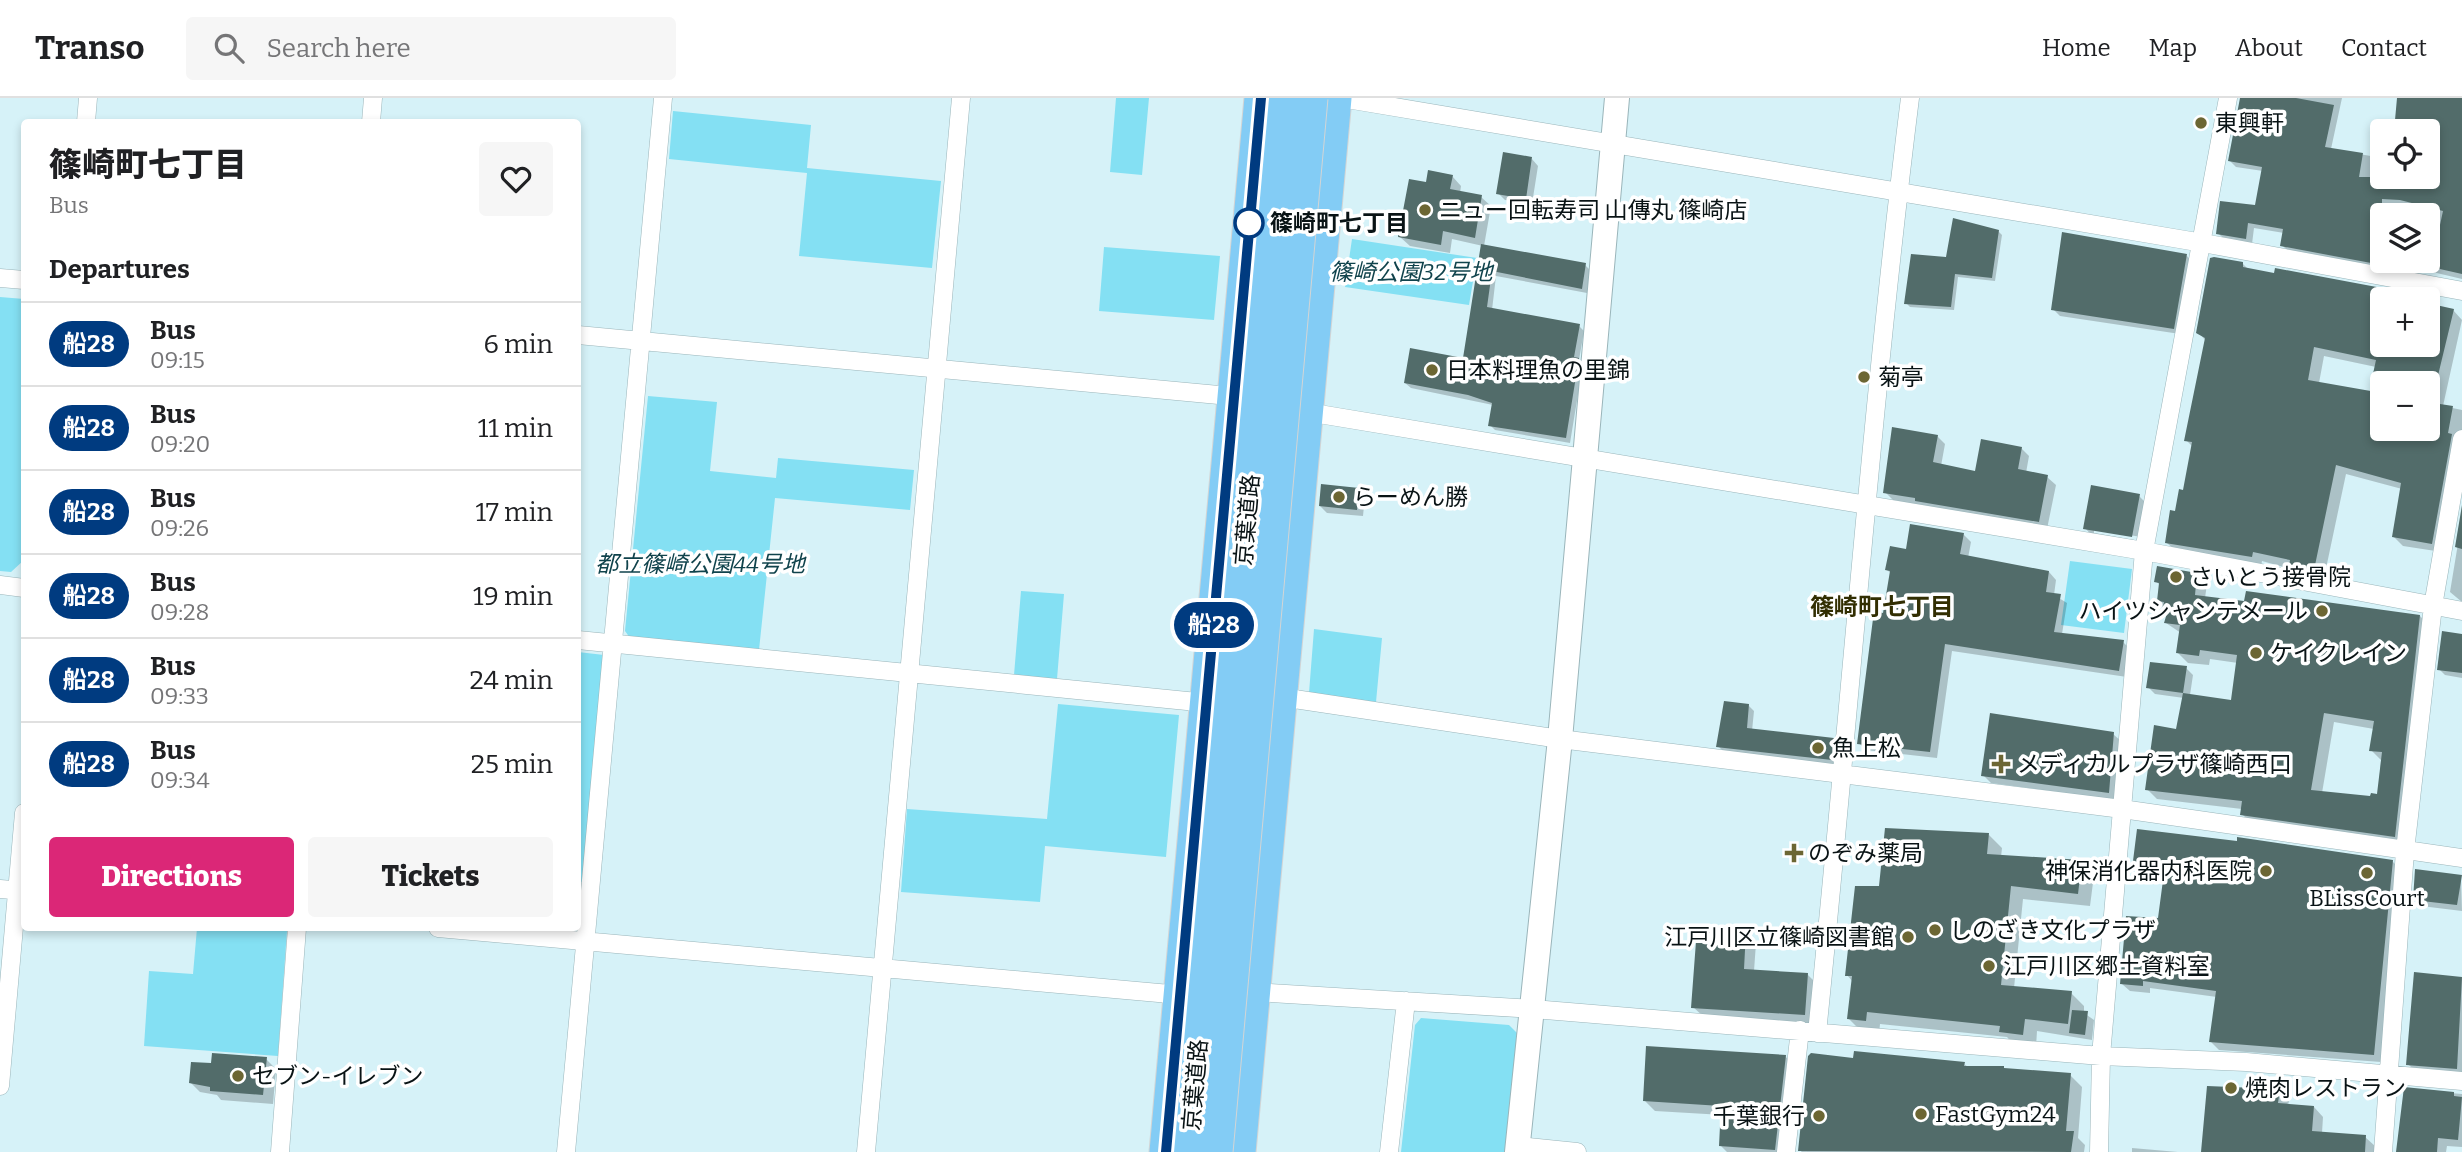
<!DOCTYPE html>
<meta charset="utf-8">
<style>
:root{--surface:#fff;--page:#f6f6f6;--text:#202124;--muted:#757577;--line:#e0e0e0;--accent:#db2777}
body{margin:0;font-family:Bitter,"Noto Sans JP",serif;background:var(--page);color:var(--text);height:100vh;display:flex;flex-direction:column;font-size:26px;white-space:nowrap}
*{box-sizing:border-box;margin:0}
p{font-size:23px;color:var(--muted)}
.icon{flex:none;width:38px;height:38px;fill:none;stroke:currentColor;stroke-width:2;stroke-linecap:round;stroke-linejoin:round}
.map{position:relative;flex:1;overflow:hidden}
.sheet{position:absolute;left:21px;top:21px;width:560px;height:812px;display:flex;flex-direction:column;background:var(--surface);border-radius:7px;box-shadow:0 4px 10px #0003}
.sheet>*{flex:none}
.badge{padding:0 14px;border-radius:23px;font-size:24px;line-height:46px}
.controls{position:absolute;left:2370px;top:21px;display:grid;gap:14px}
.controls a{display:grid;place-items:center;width:70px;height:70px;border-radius:7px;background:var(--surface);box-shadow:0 4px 10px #0003;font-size:35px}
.map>.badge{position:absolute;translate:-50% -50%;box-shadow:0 0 0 4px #fff}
h2{padding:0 28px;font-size:26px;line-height:63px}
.round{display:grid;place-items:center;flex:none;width:74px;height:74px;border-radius:7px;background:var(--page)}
.headline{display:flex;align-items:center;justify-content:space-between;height:119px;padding:0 28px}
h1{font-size:33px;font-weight:800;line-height:52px}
.button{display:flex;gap:14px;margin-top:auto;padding:14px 28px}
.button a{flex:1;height:80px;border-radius:7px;background:var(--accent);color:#fff;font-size:28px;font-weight:800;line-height:80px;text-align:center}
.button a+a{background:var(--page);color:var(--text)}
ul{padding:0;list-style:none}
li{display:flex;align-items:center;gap:21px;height:84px;padding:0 28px;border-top:2px solid var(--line)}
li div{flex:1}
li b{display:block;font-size:26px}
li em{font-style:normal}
li .badge{min-width:77px;font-weight:700;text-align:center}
header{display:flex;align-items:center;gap:42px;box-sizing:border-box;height:98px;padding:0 35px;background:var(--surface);border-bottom:2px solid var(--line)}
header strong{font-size:33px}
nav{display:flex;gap:38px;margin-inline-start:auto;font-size:24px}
.search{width:490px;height:63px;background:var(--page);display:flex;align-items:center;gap:18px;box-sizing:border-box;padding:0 24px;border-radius:7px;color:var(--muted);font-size:26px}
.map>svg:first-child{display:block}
</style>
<header>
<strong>Transo</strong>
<div class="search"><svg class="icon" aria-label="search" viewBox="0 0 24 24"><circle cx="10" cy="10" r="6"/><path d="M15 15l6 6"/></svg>Search here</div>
<nav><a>Home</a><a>Map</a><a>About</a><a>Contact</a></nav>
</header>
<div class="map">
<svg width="2462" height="1054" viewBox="0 0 2462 1054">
<rect width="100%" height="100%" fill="#d6f2f8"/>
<path fill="#84e0f3" d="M 1116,0 L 1149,0 L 1142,77 L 1110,74 Z
M 673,13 L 811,27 L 807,70 L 941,83 L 932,170 L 799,158 L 807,75 L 669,61 Z
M 1352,141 L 1477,160 L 1469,207 L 1345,189 Z
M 1104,149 L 1220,158 L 1214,222 L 1099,213 Z
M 0,199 L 24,201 L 24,462 L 11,474 L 0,473 Z
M 648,298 L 717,304 L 710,373 L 776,380 L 778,360 L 914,372 L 910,412 L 775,400 L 759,552 L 630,540 L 625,533 Z
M 2070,463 L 2132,471 L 2124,535 L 2061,527 Z
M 1021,493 L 1064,496 L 1057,581 L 1014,577 Z
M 1314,531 L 1382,540 L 1376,604 L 1309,595 Z
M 578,554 L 604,557 L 582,784 L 578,784 Z
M 1058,606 L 1179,617 L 1166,759 L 1045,748 L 1040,804 L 901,794 L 907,711 L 1047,721 Z
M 197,830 L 287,833 L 278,958 L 144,948 L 149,873 L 193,876 Z
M 1421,920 L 1509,927 L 1517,935 L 1506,1054 L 1401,1054 L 1415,927 Z"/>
<path fill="#0003" fill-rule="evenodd" d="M 2242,0 L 2342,0 L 2331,51 L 2382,60 L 2382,79 L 2427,79 L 2427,33 L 2394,33 L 2399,0 L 2462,0 L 2462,181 L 2420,171 L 2418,177 L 2288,153 L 2282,147 L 2284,135 L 2254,130 L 2252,146 L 2224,141 L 2218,135 L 2256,109 L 2263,73 L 2236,69 L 2230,63 ZM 2382,117 L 2427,117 L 2427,163 L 2382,163 Z
M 1532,61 L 1538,68 L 1532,106 L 1505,102 L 1498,95 Z
M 1452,78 L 1461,88 L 1460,95 L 1481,99 L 1491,108 L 1484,148 L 1585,167 L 1590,172 L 1587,195 L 1496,178 L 1492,212 L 1579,228 L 1584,233 L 1579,262 L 1583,266 L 1570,345 L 1495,332 L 1490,327 L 1493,307 L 1411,290 L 1405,285 L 1465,262 L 1483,148 L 1452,141 L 1450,155 L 1410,148 L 1400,139 L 1427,86 Z
M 1998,133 L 2002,137 L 1995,183 L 1958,179 L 1954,212 L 1910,209 L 1906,205 L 1947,161 Z
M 2187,158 L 2193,165 L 2180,236 L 2060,218 L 2053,211 Z
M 2243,166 L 2249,172 L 2276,177 L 2277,172 L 2407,196 L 2412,201 L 2382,201 L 2382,247 L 2427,247 L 2453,212 L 2462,222 L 2443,308 L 2462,312 L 2462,345 L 2442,454 L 2403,448 L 2393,438 L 2402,391 L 2346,376 L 2324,480 L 2262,463 L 2261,468 L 2177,454 L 2167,445 L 2184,394 L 2193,349 L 2186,342 L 2206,243 L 2198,234 ZM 2324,258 L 2376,269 L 2371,295 L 2319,285 ZM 2382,285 L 2427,285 L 2427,331 L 2382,331 Z
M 1937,338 L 1945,346 L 1941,368 L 1976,375 L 2021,350 L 2029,358 L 2026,375 L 2047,379 L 2056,387 L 2047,431 L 1893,402 L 1885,394 Z
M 1358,391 L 1365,398 L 1363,418 L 1327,415 L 1320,408 Z
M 2139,398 L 2149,408 L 2142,449 L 2095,441 L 2085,430 ZM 2094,431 L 2141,439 L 2140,443 L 2094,435 Z
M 2462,421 L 2462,504 L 2450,494 Z
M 1963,436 L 1971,444 L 1968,460 L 2049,474 L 2056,482 L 2054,497 L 2067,505 L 2062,536 L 2123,544 L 2130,551 L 2127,579 L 1952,553 L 1937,660 L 1866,652 L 1859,645 L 1892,476 L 1887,472 L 1907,453 Z
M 2197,476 L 2207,486 L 2205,500 L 2420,518 L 2430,528 L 2405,748 L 2252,726 L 2242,716 L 2242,711 L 2157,701 L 2147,691 L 2177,633 L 2184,600 L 2155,596 L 2148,589 L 2186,570 L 2193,577 L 2190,597 L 2232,604 L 2238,565 L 2210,561 L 2209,567 L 2188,565 L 2178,555 L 2181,535 L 2166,525 L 2168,518 L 2159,503 L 2161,488 L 2156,483 ZM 2334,624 L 2374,631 L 2371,652 L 2381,662 L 2378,698 L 2372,700 L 2322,695 Z
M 2462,538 L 2462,580 L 2445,577 L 2439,571 Z
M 1748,607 L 1754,613 L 1752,633 L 1833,642 L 1838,647 L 1836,667 L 1723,653 L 1718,648 Z
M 2113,636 L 2122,644 L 2117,702 L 1991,685 L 1983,677 Z
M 1989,737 L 2002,750 L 2001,759 L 2081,764 L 2094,777 L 2090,808 L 2023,801 L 2014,890 L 2071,895 L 2084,908 L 2084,915 L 2094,922 L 2092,942 L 2037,933 L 2036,949 L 2014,947 L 2007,939 L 1880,926 L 1879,936 L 1862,934 L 1849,921 L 1853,884 L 1847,877 L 1880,790 Z
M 2238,744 L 2392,763 L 2400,771 L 2381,964 L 2219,952 L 2211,944 L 2217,899 L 2150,890 L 2150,895 L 2130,893 L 2122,886 L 2160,822 L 2166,773 L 2143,770 L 2135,763 Z
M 2461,779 L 2462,813 L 2421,808 L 2415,801 Z
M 1745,835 L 1756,845 L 1754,873 L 1807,876 L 1818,887 L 1815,927 L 1704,919 L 1693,909 Z
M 2416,876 L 2462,880 L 2462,979 L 2417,975 L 2408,966 Z
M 1785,958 L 1795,969 L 1786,1054 L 1727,1054 L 1721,1048 L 1723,1017 L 1655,1013 L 1645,1003 Z
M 266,961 L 276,971 L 273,1006 L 221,1002 L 217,997 L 200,994 L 190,984 L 213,967 Z
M 1855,962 L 1964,966 L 1968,969 L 2070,977 L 2082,989 L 2078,1040 L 2085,1047 L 2084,1054 L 1801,1054 Z
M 2405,991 L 2462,996 L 2462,1049 L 2447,1048 L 2446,1054 L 2398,1054 Z
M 2279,993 L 2289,1003 L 2288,1007 L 2314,1009 L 2323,1019 L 2322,1035 L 2365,1039 L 2375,1048 L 2375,1054 L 2203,1054 Z
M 2132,1050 L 2178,1054 L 2132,1054 Z"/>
<path fill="#526c6a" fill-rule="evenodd" d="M 2240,0 L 2296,0 L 2334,7 L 2325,49 L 2363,55 L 2359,79 L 2405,79 L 2427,84 L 2427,33 L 2394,33 L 2397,0 L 2462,0 L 2462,176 L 2431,169 L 2443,113 L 2400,102 L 2382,101 L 2382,167 L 2280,148 L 2283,131 L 2248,125 L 2246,141 L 2216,136 L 2220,103 L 2255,107 L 2262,69 L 2228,63 Z
M 1503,54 L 1532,59 L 1526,101 L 1496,96 Z
M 1428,72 L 1453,77 L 1450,91 L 1482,97 L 1475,140 L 1443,133 L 1441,147 L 1398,139 L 1409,81 L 1426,84 Z
M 1953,120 L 1999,132 L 1992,180 L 1955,176 L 1951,209 L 1904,206 L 1911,156 L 1946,159 Z
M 2062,134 L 2187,156 L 2174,231 L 2051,212 Z
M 1481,146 L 1586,165 L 1582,191 L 1492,173 L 1487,209 L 1580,226 L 1574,259 L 1579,260 L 1566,340 L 1488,328 L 1492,305 L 1468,297 L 1404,285 L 1410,250 L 1463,260 Z
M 2214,159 L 2243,164 L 2243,169 L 2274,175 L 2275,170 L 2382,190 L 2382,247 L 2427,247 L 2427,205 L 2454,211 L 2434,294 L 2427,293 L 2427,285 L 2371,285 L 2376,262 L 2314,249 L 2308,282 L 2382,295 L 2382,331 L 2427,331 L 2427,304 L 2453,308 L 2448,335 L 2452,336 L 2432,446 L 2392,439 L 2401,385 L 2336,367 L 2314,472 L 2289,467 L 2290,462 L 2253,454 L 2252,459 L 2165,445 L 2170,412 L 2175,413 L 2179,391 L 2183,392 L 2192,344 L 2184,343 L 2205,240 L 2196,235 L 2210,160 Z
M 1892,329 L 1938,337 L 1933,364 L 1975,373 L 1981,341 L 2022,349 L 2018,371 L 2048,377 L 2039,424 L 1915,403 L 1915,400 L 1883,395 Z
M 1321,386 L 1359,390 L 1357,412 L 1319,408 Z
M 2091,387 L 2140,396 L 2132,439 L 2083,431 Z
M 2462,407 L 2462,451 L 2455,449 Z
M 1910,426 L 1964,435 L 1960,456 L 2049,473 L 2046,494 L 2061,496 L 2054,534 L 2124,542 L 2119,573 L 1945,546 L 1930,654 L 1857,646 L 1874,513 L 1883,515 L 1890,473 L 1885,472 L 1890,448 L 1906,451 Z
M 2157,468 L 2197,475 L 2195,497 L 2244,503 L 2246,493 L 2420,517 L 2395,739 L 2240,717 L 2242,703 L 2145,692 L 2154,627 L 2176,631 L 2183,595 L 2231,602 L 2237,557 L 2200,552 L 2199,558 L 2176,555 L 2180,527 L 2164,525 L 2167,515 L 2162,514 L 2164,504 L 2157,503 L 2159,485 L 2154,484 ZM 2324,615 L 2374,623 L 2369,653 L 2382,654 L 2377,696 L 2371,695 L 2370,698 L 2311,692 Z
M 2442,533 L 2462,536 L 2462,575 L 2437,572 Z
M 2150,564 L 2187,568 L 2183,595 L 2146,590 Z
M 1724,603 L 1749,606 L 1747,630 L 1834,640 L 1832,662 L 1716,649 Z
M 1990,615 L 2114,634 L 2109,695 L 1981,678 Z
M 1885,730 L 1989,735 L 1987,756 L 2082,762 L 2078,796 L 2011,788 L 2001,887 L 2072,893 L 2068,926 L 2025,921 L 2023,937 L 1999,934 L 2000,928 L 1867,914 L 1866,923 L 1847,921 L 1852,878 L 1845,878 L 1855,788 L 1879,788 Z
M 2137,731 L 2237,743 L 2237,739 L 2393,762 L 2374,957 L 2209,944 L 2216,893 L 2143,883 L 2143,888 L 2120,886 L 2126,818 L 2158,820 L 2165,767 L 2133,763 Z
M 2415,771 L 2462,777 L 2457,807 L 2413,802 Z
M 1697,830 L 1746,833 L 1744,871 L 1808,875 L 1805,917 L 1691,910 Z
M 2414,874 L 2462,879 L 2457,971 L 2406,967 Z
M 2072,912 L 2088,913 L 2085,937 L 2069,935 Z
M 1646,948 L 1786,957 L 1775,1052 L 1719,1048 L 1721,1008 L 1643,1003 Z
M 1854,953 L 1965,964 L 1964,968 L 2004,968 L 2004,970 L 2071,975 L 2066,1033 L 2074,1033 L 2071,1054 L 1798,1053 L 1808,958 L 1811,955 L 1853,960 Z
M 212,955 L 267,959 L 263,997 L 210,993 L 210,989 L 189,985 L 191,964 L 211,965 Z
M 2207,988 L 2280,991 L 2278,1005 L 2314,1008 L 2312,1033 L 2366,1037 L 2365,1054 L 2201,1054 Z
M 2404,989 L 2454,994 L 2454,998 L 2462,999 L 2458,1042 L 2438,1040 L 2437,1054 L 2396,1054 Z"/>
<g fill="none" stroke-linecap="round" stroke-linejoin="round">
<defs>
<path id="street" d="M 1341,0 L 2203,145 L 2462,193
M 86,24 L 88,0
M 371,24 L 373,0
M 0,180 L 24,182
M 578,237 L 1240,299
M 1301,313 L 2144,453 L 2462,513
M 0,487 L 24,490
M 578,542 L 1207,605
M 1281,599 L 1560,641 L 2122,711 L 2462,760
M 0,791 L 24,793
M 438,830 L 1181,897
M 1255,894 L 1533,911 L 2101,958 L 2246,964 L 2462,983
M 1817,935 C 1849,623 1871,311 1910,0
M 0,988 L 24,715
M 1518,1048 L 1577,1054
M 280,1054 L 297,830
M 566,1054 L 663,0
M 866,1054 L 961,0
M 1389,1054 L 1406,903
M 1786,1054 L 1800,932
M 2099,1054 L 2101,958 L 2144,453 L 2228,0
M 2383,1054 L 2405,753 L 2433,508 L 2462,341"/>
<path id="secondary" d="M 1517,1054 L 1560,641 L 1617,0"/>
<path id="highway" d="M 1166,1054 L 1261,0
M 1239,1054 L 1335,0"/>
</defs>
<use href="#street" stroke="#9ab5ba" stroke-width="19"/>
<use href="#secondary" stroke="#9ab5ba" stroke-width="26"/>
<use href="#highway" stroke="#d3d5d5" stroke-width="35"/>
<use href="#street" stroke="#fff" stroke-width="18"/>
<use href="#secondary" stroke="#fff" stroke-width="24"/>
<use href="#highway" stroke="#83ccf5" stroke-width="33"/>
<defs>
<path id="highway-bridge" d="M 1189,1054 L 1285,0
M 1216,1054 L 1311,0"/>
</defs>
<use href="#highway-bridge" stroke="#d3d5d5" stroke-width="35" stroke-linecap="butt"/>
<use href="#highway-bridge" stroke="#83ccf5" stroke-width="33"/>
</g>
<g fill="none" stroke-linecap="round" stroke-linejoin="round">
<defs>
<path id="line" d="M 1166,1054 L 1261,0"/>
</defs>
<use href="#line" stroke="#fff" stroke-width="16"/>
<use href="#line" stroke="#003b80" stroke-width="10"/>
</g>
<g fill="#6c6633" stroke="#fff" stroke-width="2.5">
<circle cx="2201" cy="25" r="7"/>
<circle cx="1425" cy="112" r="7"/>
<circle cx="1432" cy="272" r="7"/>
<circle cx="1864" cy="279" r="7"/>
<circle cx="1339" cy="399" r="7"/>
<circle cx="2176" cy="479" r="7"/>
<circle cx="2322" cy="513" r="7"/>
<circle cx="2256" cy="555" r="7"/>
<circle cx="1818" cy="650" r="7"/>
<path d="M1997.5 655.5h7v7h7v7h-7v7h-7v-7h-7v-7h7z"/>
<path d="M1790.5 744.5h7v7h7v7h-7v7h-7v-7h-7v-7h7z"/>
<circle cx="2266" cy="773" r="7"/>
<circle cx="2367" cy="775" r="7"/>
<circle cx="1935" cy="832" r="7"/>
<circle cx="1908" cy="839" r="7"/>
<circle cx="1989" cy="868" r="7"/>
<circle cx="238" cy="978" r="7"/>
<circle cx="2231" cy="990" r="7"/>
<circle cx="1921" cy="1016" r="7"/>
<circle cx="1819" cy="1018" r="7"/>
</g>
<circle fill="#fff" stroke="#003b80" stroke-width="3.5" cx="1249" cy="125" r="14"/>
<g text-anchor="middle" stroke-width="7" stroke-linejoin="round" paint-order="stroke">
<g font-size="23" fill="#091315" stroke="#fff" text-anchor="start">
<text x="2215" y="33">東興軒</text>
<text x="1439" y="120">ニュー回転寿司 山傳丸 篠崎店</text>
<text x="1446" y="280">日本料理魚の里錦</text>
<text x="1878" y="287">菊亭</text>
<text x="1353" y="407">らーめん勝</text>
<text x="2190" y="487">さいとう接骨院</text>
<text x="2308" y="521" text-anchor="end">ハイツシャンテメール</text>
<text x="2270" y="563">ケイクレイン</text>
<text x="1832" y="658">魚上松</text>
<text x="2017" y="674">メディカルプラザ篠崎西口</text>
<text x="1808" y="763">のぞみ薬局</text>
<text x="2252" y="781" text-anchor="end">神保消化器内科医院</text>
<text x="2367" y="808" text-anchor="middle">BLissCourt</text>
<text x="1949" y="840">しのざき文化プラザ</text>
<text x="1894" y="847" text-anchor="end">江戸川区立篠崎図書館</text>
<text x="2003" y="876">江戸川区郷土資料室</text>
<text x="252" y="986">セブン-イレブン</text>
<text x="2245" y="998">焼肉レストラン</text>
<text x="1935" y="1024">FastGym24</text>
<text x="1805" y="1026" text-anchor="end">千葉銀行</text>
</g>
<g font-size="23" font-weight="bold" fill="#091315" stroke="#fff" text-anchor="start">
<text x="1270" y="133">篠崎町七丁目</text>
</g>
<g font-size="23" font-style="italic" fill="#10434c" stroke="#fff">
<text x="1411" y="182">篠崎公園32号地</text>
<text x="700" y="474">都立篠崎公園44号地</text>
</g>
<g font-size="23" fill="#091315" stroke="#fff">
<text transform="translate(1247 422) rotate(-85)" y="8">京葉道路</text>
<text transform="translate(1195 987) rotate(-85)" y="8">京葉道路</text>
</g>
<g font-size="24" font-weight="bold" fill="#322e02" stroke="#fff">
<text x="1882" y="517">篠崎町七丁目</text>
</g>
</g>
</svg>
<div class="controls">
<a><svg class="icon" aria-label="locate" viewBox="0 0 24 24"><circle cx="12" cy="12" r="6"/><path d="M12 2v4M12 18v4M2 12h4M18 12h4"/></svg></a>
<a><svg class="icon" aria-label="layers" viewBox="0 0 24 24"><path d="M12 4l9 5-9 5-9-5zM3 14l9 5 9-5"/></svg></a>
<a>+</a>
<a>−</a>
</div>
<b class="badge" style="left:1214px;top:527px;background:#003b80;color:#fff">船28</b>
<section class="sheet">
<div class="headline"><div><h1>篠崎町七丁目</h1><p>Bus</p></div><a class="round"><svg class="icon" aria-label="heart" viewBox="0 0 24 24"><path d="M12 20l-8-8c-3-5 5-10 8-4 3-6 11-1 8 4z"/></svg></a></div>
<h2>Departures</h2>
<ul>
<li><span class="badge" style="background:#003b80;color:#fff">船28</span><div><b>Bus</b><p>09:15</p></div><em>6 min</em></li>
<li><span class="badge" style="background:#003b80;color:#fff">船28</span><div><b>Bus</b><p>09:20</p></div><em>11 min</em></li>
<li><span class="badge" style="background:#003b80;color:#fff">船28</span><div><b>Bus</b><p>09:26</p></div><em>17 min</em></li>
<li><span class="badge" style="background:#003b80;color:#fff">船28</span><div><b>Bus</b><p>09:28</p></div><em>19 min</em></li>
<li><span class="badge" style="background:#003b80;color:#fff">船28</span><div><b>Bus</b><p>09:33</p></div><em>24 min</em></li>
<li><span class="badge" style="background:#003b80;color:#fff">船28</span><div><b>Bus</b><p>09:34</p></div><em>25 min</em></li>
</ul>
<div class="button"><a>Directions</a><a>Tickets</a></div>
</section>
</div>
